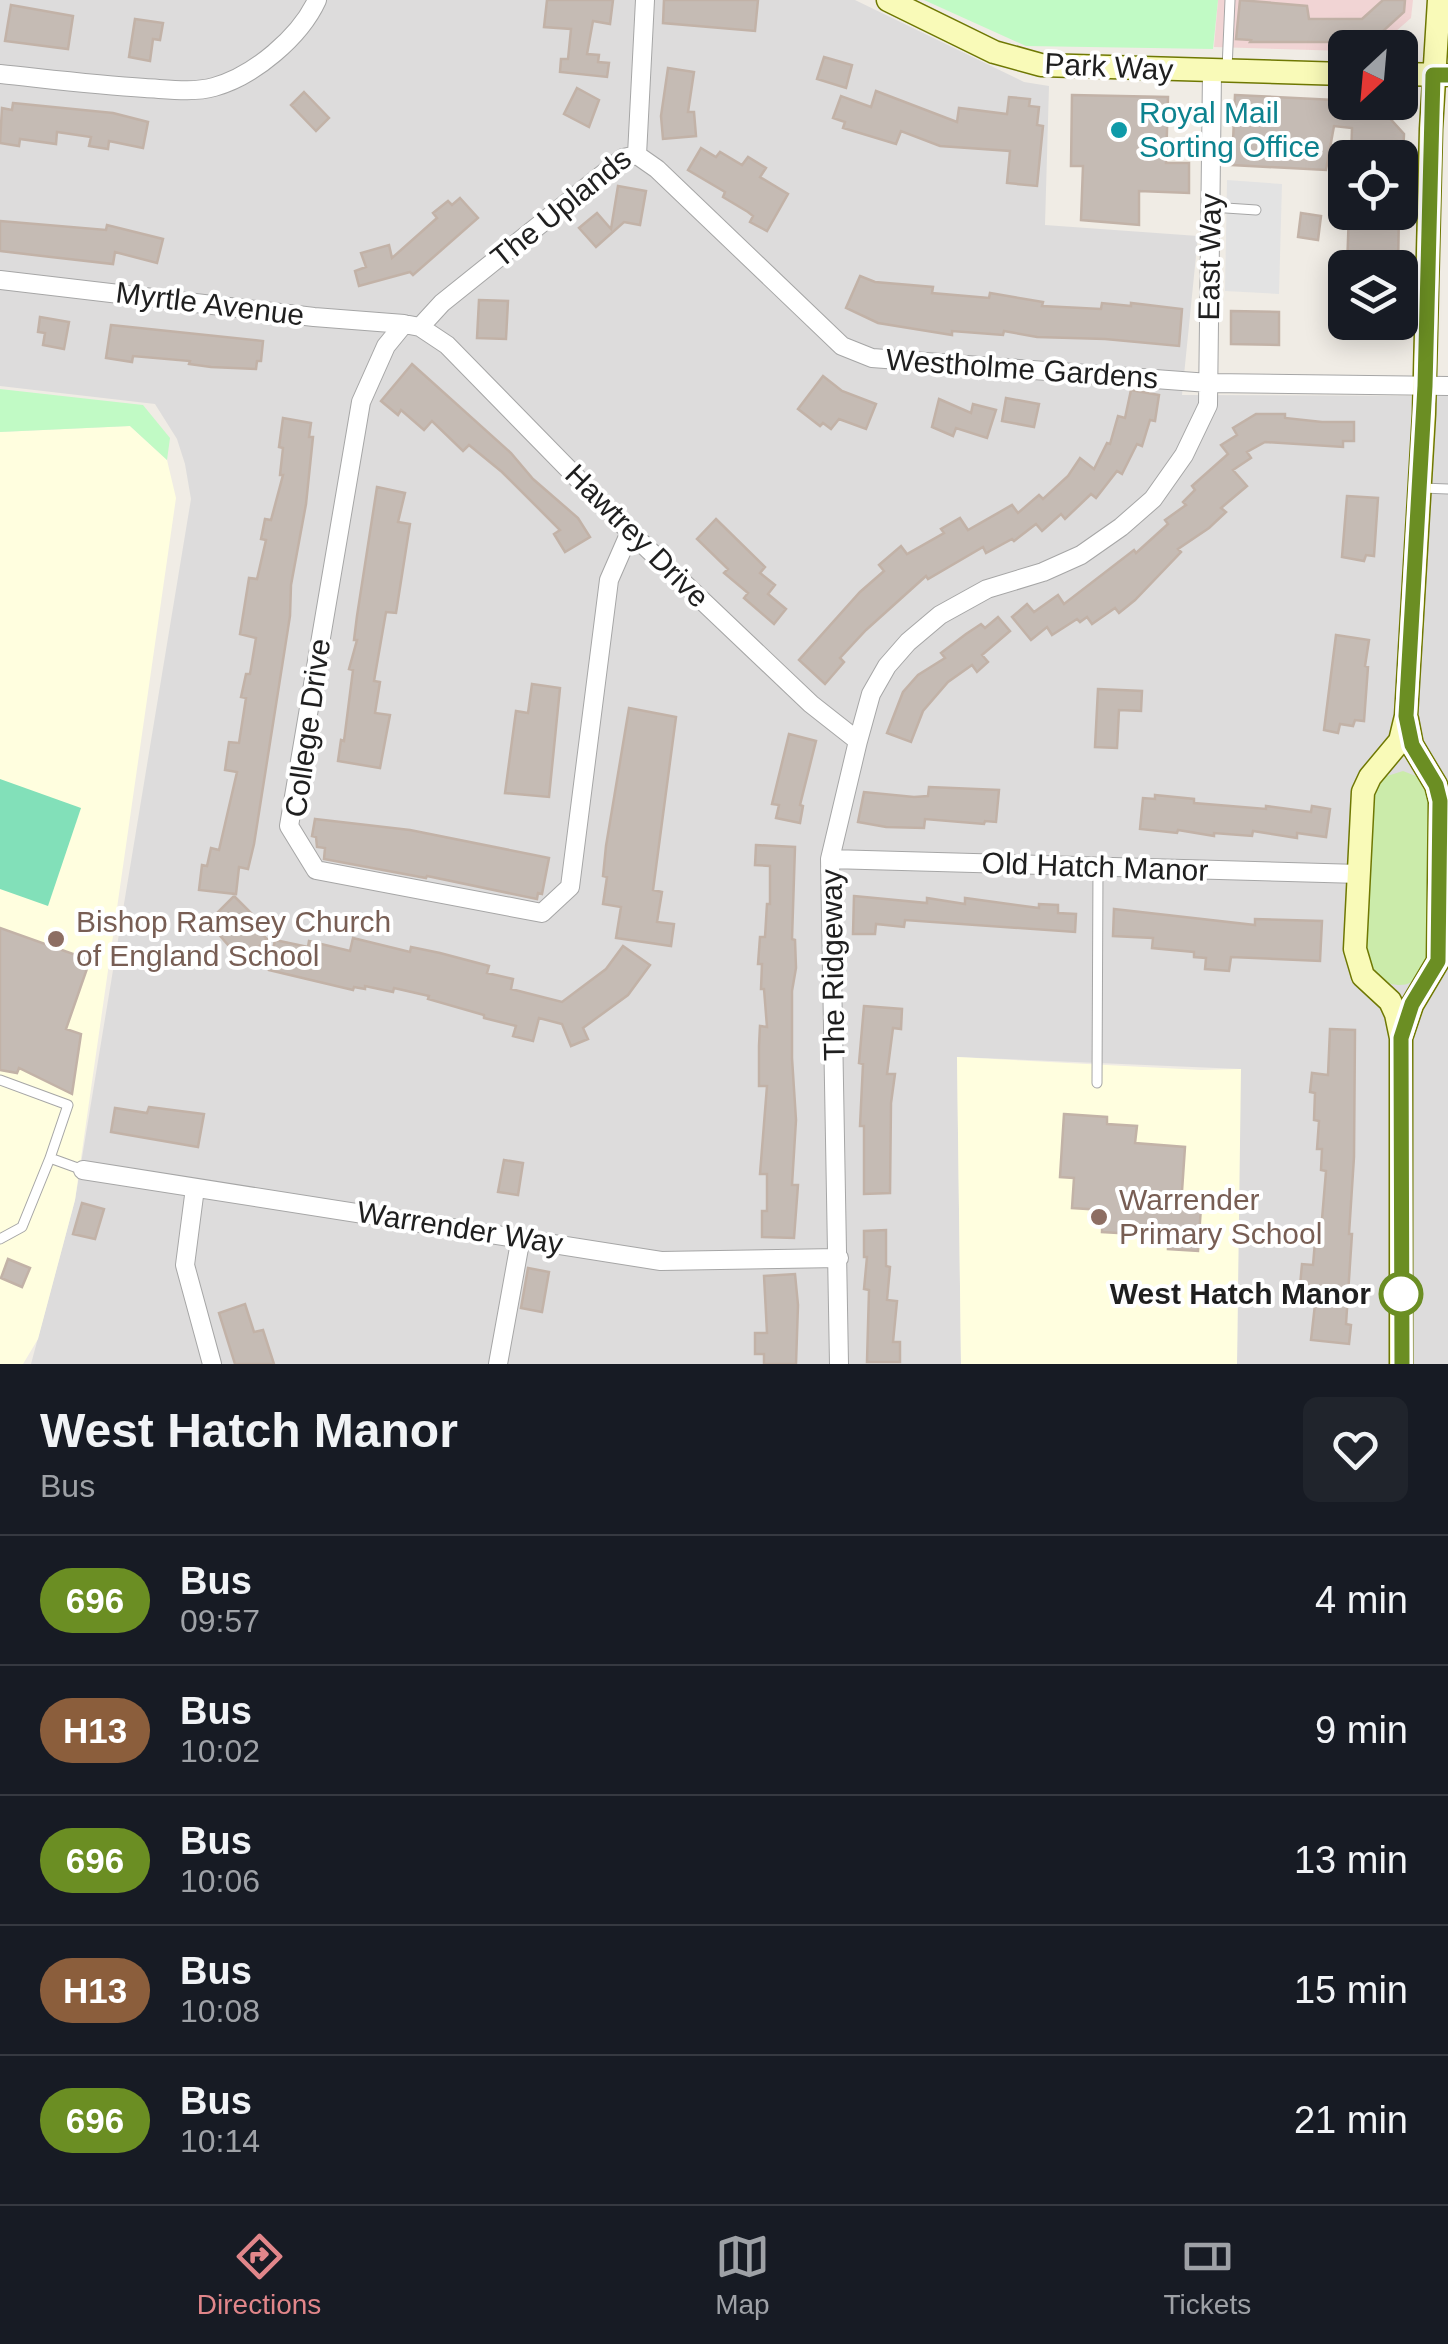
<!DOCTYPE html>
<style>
:root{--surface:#171b24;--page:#20242c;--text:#f1f3f6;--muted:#9ea1a6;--line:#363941;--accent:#e1868a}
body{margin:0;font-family:Arial,sans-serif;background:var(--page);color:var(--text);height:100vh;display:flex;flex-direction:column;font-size:38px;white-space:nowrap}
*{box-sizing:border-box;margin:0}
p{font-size:32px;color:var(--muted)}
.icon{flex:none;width:55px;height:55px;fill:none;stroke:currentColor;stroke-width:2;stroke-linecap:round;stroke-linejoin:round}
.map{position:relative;height:1364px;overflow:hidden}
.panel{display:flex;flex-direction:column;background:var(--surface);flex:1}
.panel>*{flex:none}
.badge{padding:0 20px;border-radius:32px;font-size:35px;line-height:65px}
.needle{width:65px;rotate:206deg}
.controls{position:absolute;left:1328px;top:30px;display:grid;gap:20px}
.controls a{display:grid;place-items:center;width:90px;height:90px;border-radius:15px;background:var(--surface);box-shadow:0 5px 25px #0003;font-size:50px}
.map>.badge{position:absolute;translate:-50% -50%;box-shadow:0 0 0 5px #fff}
.round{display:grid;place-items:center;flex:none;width:105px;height:105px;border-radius:15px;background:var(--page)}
.overview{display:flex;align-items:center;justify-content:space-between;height:170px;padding:0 40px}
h1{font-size:48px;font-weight:700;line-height:75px}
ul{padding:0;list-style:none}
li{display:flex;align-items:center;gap:30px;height:130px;padding:0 40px;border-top:2px solid var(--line)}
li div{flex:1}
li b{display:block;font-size:38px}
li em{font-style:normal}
li .badge{min-width:110px;font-weight:700;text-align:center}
.tabs{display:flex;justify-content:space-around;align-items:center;height:140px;border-top:2px solid var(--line);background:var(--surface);font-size:28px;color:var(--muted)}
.tabs a{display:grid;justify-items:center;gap:5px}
.tabs .selected{color:var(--accent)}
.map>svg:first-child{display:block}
</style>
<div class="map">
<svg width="1448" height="1364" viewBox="0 0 1448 1364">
<rect width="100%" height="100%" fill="#f0ece5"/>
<path fill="#dddcdc" d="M 0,0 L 855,0 L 1024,82 L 1049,86 L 1045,225 L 1198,236 L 1182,395 L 1448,396 L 1448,1364 L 1237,1364 L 1240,1069 L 957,1057 L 961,1364 L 31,1364 L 75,1200 L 191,499 L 185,464 L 177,439 L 155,404 L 0,386 Z"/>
<path fill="#f1d4d4" d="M 1218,0 L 1413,0 L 1411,18 L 1378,47 L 1345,48 L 1345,51 L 1214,47 Z"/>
<path fill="#fffedf" d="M 130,426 L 167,460 L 176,498 L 75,1200 L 38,1339 L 23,1364 L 0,1364 L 0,432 Z
M 957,1057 L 1201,1070 L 1241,1069 L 1237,1364 L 961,1364 Z"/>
<path fill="#cbebaa" d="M 1403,771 L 1421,778 L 1434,798 L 1430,951 C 1420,982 1409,993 1377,979 L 1363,949 L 1371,793 L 1384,777 Z"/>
<path fill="#c1fac5" d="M 924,0 L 1218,0 L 1213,49 L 1026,46 Z
M 0,389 L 143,405 L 170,438 L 167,460 L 130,426 L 0,432 Z"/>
<path fill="#82e0b9" d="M 0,779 L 81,808 L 48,906 L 0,889 Z"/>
<path fill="#e3e3e3" d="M 1227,180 L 1282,184 L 1279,294 L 1225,291 Z"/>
<path fill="#c5bbb4" stroke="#c2b2a7" stroke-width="2.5" d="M 547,0 L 613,0 L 610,24 L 593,21 L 587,54 L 599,55 L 598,62 L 609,63 L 607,77 L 560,72 L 561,59 L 568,59 L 571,29 L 544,27 Z
M 664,0 L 758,0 L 755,31 L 663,23 Z
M 1240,0 L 1307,6 L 1309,19 L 1362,19 L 1383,0 L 1405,0 L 1404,12 L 1370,43 L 1359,42 L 1359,45 L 1342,45 L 1342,42 L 1250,42 L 1251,40 L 1236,39 Z
M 11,5 L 73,16 L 68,49 L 5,41 Z
M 135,19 L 163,23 L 160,40 L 153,39 L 150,61 L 129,57 Z
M 824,57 L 852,65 L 846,88 L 817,79 Z
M 668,68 L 694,72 L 688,112 L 694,112 L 696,136 L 663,139 L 661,116 Z
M 577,88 L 599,100 L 589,127 L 564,114 Z
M 876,91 L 957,122 L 959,108 L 1007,114 L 1009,97 L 1030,99 L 1029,106 L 1039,107 L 1037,125 L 1043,126 L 1037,186 L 1007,183 L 1010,151 L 940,146 L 901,131 L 896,144 L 843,128 L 845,122 L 833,118 L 841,96 L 871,107 Z
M 304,92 L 329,118 L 316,131 L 291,105 Z
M 1072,95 L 1168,97 L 1166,163 L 1189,163 L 1189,193 L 1139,191 L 1139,225 L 1081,220 L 1083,166 L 1071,166 Z
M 1235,95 L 1375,102 L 1404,134 L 1403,158 L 1351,158 L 1352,128 L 1334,126 L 1326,170 L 1232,165 Z
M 13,103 L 113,113 L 148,122 L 143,148 L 109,141 L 108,149 L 89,146 L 91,137 L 57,132 L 56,144 L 20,139 L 19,146 L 0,143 L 2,108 L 12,110 Z
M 701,148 L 716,157 L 720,152 L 742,165 L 748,157 L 766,168 L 760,177 L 788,194 L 767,231 L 750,222 L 753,216 L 748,212 L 723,197 L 725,192 L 688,170 Z
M 618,186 L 646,191 L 640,225 L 624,222 L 596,247 L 579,228 L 597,213 L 611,229 Z
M 460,198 L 478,218 L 413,275 L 410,272 L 359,286 L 355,271 L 366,267 L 361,253 L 389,245 L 392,258 L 437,218 L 433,213 L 448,201 L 452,205 Z
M 1349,212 L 1399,212 L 1398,268 L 1347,268 Z
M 1301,213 L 1321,216 L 1318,240 L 1298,237 Z
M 0,221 L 106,230 L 107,225 L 163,239 L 157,263 L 115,252 L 113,264 L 51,257 L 0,251 Z
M 860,276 L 875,282 L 933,287 L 932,293 L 989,298 L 990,293 L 1043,302 L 1042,306 L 1101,309 L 1102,303 L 1131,306 L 1131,303 L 1182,309 L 1179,346 L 1105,339 L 1037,337 L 1004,331 L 1003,335 L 952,331 L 952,335 L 878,323 L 846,308 Z
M 479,300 L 508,301 L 506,339 L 477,338 Z
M 1231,311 L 1279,312 L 1279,345 L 1231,344 Z
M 40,317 L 69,322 L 64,349 L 43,345 L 45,333 L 38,332 Z
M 111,325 L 263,341 L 261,361 L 257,361 L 256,369 L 211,367 L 189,364 L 190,361 L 133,356 L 132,362 L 106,358 Z
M 412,364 L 511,453 L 533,479 L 578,518 L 590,537 L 565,552 L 554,534 L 560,530 L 502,472 L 469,445 L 463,451 L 432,421 L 424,430 L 401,410 L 398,415 L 381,401 Z
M 823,376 L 842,391 L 876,404 L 866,429 L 839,419 L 831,429 L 823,423 L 820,426 L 798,409 Z
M 1131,390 L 1159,395 L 1155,421 L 1150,420 L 1142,446 L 1137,444 L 1122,474 L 1117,471 L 1096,498 L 1091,494 L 1065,519 L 1061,514 L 1042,531 L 1036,524 L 1014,541 L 1012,539 L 986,553 L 983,547 L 928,579 L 926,576 L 866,630 L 840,658 L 844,662 L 825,684 L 799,660 L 860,592 L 884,571 L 879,565 L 901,546 L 907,554 L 944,533 L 941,529 L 960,518 L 968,530 L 1012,505 L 1018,513 L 1039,495 L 1043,499 L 1068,476 L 1080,458 L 1094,469 L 1107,443 L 1110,444 L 1118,416 L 1125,418 Z
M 1006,398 L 1039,404 L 1034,427 L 1002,421 Z
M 939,399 L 971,413 L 973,404 L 996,410 L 987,438 L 956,428 L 953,436 L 932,427 Z
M 1256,414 L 1285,414 L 1285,418 L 1322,422 L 1354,422 L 1354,441 L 1343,441 L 1343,447 L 1265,442 L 1247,452 L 1251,458 L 1233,470 L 1247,486 L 1221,508 L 1226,512 L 1209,528 L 1178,549 L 1181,552 L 1135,600 L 1119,613 L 1115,608 L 1092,624 L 1087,617 L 1080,622 L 1077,619 L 1052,635 L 1047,627 L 1031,640 L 1012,617 L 1027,604 L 1034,612 L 1058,595 L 1064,604 L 1134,550 L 1136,553 L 1168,524 L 1165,520 L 1186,505 L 1183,502 L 1195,490 L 1192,486 L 1228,454 L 1221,445 L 1237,435 L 1233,428 Z
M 283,418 L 311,423 L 309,437 L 313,437 L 306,504 L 291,585 L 290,616 L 254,844 L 248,869 L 239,867 L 236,894 L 199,890 L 202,865 L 207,866 L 211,848 L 219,850 L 237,772 L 225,770 L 229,742 L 239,743 L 246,698 L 241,697 L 246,674 L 250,674 L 256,638 L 240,634 L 249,578 L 257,579 L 266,540 L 261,539 L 265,519 L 271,520 L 283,475 L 280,475 L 283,448 L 279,447 Z
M 377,487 L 405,493 L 398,522 L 410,524 L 396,613 L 386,612 L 374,681 L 380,682 L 375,713 L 390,715 L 380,768 L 338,761 L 341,740 L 344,741 L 353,670 L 349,669 L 357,640 L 354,640 L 357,616 Z
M 1347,496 L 1378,498 L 1374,556 L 1366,555 L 1364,561 L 1342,557 Z
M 716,519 L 765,567 L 760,573 L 775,585 L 768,594 L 786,609 L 774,624 L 744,598 L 748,593 L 724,573 L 728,569 L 697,539 Z
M 998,617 L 1010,631 L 982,655 L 988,662 L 977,672 L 972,665 L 948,682 L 923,711 L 911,742 L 887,733 L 903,692 L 918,675 L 945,658 L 941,653 L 966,634 L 981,624 L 985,628 Z
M 1336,635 L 1369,640 L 1365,666 L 1368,667 L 1364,721 L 1355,720 L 1353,726 L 1340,724 L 1338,733 L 1324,730 Z
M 532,684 L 560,688 L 549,797 L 505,793 L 516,711 L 528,713 Z
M 1098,689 L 1142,691 L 1141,711 L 1119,710 L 1117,748 L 1095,747 Z
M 629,708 L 676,717 L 653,890 L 662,892 L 657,922 L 674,924 L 671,946 L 616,938 L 621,907 L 603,904 L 607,877 L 603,876 L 606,846 Z
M 789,734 L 816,741 L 800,805 L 803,806 L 800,823 L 776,818 L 779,805 L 772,804 Z
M 929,787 L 999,790 L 996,822 L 985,821 L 984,824 L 925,819 L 924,828 L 886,827 L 858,822 L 864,792 L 914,797 L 928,796 Z
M 1155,795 L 1194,799 L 1194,803 L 1266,809 L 1266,806 L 1311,812 L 1312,806 L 1330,809 L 1326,837 L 1297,833 L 1297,838 L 1253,831 L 1252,836 L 1214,833 L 1214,836 L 1178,830 L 1177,833 L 1140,829 L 1143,798 L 1155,799 Z
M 315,819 L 410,830 L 549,858 L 542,894 L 538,893 L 537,899 L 427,876 L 426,878 L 324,859 L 325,848 L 317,847 L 316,837 L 312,836 Z
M 756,845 L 795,847 L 792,939 L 795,940 L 796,968 L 792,991 L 792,1058 L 796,1120 L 792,1185 L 798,1185 L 794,1238 L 762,1237 L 762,1211 L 767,1211 L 767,1174 L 760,1174 L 767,1086 L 759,1086 L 759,1046 L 760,1026 L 767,1027 L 764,989 L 761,989 L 762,964 L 758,964 L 760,937 L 765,937 L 767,904 L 770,904 L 770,866 L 755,865 Z
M 234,896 L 258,920 L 253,925 L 267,939 L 243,962 L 208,922 Z
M 854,896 L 927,903 L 927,898 L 965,904 L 965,898 L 1039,908 L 1039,904 L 1058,905 L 1058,913 L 1076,914 L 1075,932 L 905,920 L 904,927 L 876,924 L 875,934 L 853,934 Z
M 1114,909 L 1255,925 L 1255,919 L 1322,921 L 1320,961 L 1231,957 L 1229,971 L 1205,969 L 1206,958 L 1194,957 L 1194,952 L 1152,948 L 1153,938 L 1113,936 Z
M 0,928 L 90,960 L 66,1029 L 81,1034 L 72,1094 L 19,1068 L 17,1073 L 0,1070 Z
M 353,938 L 410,952 L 411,947 L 440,953 L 489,966 L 487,973 L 513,979 L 511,989 L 562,1002 L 606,969 L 623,946 L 650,965 L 628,995 L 583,1028 L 588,1039 L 571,1046 L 562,1024 L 539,1018 L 533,1041 L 513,1036 L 516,1026 L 484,1018 L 484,1015 L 428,999 L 429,996 L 394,988 L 393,992 L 365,986 L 365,989 L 354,987 L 353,990 L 269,970 L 275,940 L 308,947 L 309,941 L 350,951 Z
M 864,1006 L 902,1009 L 901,1029 L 893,1028 L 887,1074 L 895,1074 L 891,1103 L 890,1193 L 864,1194 L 864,1126 L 860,1126 L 863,1064 L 859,1063 Z
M 1330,1029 L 1355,1030 L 1354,1157 L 1349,1234 L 1352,1234 L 1346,1324 L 1351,1325 L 1349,1344 L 1311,1340 L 1317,1287 L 1300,1286 L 1302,1264 L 1313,1265 L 1316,1230 L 1321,1231 L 1326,1171 L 1321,1170 L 1322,1149 L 1317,1149 L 1319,1121 L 1314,1120 L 1315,1093 L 1310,1092 L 1312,1073 L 1328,1075 Z
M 149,1107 L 204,1114 L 198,1147 L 111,1132 L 115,1108 L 147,1113 Z
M 1064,1114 L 1107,1117 L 1107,1124 L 1137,1126 L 1135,1143 L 1185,1147 L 1181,1206 L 1201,1207 L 1198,1251 L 1168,1249 L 1169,1231 L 1134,1229 L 1134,1234 L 1102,1232 L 1103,1210 L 1072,1208 L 1074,1178 L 1060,1177 Z
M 504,1160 L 523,1163 L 518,1195 L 498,1192 Z
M 82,1203 L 104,1209 L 95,1239 L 73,1234 Z
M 886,1230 L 886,1266 L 890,1267 L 887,1300 L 897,1301 L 893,1342 L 900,1342 L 900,1362 L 867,1362 L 869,1290 L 864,1289 L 867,1257 L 864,1257 L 864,1231 Z
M 8,1259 L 30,1268 L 22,1287 L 1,1278 Z
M 528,1268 L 549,1272 L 542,1312 L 521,1308 Z
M 795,1274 L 798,1305 L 796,1364 L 764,1364 L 764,1354 L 755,1354 L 755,1333 L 767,1333 L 764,1276 Z
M 245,1304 L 254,1332 L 263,1330 L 274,1364 L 235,1364 L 219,1313 Z"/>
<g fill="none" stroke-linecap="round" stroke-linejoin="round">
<defs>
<path id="lane" d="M 1227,69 L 1230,0
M 1211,207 L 1256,210
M 1422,488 L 1448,489
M 0,1080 L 68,1105 L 50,1158
M 1097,1083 L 1098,867
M 0,1239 L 22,1227 L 50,1158 L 83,1170"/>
<path id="street" d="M 0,74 C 48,79 96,85 145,88 C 166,89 193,93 214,87 C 254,76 300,37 317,0
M 637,155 L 657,169 L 842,346 L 872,358 L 1209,383 L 1448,386
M 637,155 L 645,0
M 0,280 L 314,317 L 404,324 L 420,327 L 447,345 L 630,532 L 811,704 L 858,741
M 404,324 L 386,346 L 361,402 L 289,826 L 316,870 L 542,913 L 570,887 L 609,580 L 630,532
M 420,327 L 442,303 L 623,158 L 637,155
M 830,859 L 1360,874
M 83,1170 L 661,1261 L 839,1258
M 195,1188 L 185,1265 L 212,1364
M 498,1364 L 521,1237
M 839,1364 L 830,859 L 858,741 L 871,694 L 887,666 L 908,642 L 940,615 L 987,589 L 1043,572 L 1081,555 L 1121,527 L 1153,499 L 1184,455 L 1208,405 L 1212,72"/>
<path id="secondary" d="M 888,0 L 994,52 L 1041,65 L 1345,74
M 1400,74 L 1446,75
M 1402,1035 L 1412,1005 L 1438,961 L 1439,882 L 1440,801 L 1436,785 L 1412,745 L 1407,719
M 1401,1364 L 1401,1038 L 1396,1014 L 1390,1001 L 1363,976 L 1355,949 L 1363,792 L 1370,777 L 1400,741 L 1406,716 L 1424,414 L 1431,129 L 1439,0"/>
</defs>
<use href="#lane" stroke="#a6a6a6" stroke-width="11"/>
<use href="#street" stroke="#a6a6a6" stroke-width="20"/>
<use href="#secondary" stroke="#6f7803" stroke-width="25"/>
<use href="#lane" stroke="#fff" stroke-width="9"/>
<use href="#street" stroke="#fff" stroke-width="18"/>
<use href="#secondary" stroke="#f9fab8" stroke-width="22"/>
</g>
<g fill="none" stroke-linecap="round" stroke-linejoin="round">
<defs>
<path id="line" d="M 1402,1364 L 1401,1038 L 1412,1004 L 1438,961 L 1440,801 L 1436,785 L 1412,745 L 1406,716 L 1425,386 L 1433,75 L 1448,75"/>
</defs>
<use href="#line" stroke="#fff" stroke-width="22"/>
<use href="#line" stroke="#6b8e23" stroke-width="15"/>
</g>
<circle fill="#0f9aa8" stroke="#fff" stroke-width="4" cx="1119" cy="130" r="10"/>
<g fill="#8d6e63" stroke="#fff" stroke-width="4">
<circle cx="56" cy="939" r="10"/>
<circle cx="1099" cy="1217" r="10"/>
</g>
<circle fill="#fff" stroke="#6b8e23" stroke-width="5" cx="1401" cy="1294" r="20"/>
<g text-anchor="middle" stroke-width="8" stroke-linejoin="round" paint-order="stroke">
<g font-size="30" fill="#1f1f1f" stroke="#fff">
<text transform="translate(1109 67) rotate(3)" y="10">Park Way</text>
<text transform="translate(561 208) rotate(-39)" y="10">The Uplands</text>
<text transform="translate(1210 257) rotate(-89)" y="10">East Way</text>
<text transform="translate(210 304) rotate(7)" y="10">Myrtle Avenue</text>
<text transform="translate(1022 369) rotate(4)" y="10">Westholme Gardens</text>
<text transform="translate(637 536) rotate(45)" y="10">Hawtrey Drive</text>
<text transform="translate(308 728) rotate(-82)" y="10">College Drive</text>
<text transform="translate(1095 867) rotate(2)" y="10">Old Hatch Manor</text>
<text transform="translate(833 965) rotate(-91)" y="10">The Ridgeway</text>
<text transform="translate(460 1228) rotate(9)" y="10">Warrender Way</text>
</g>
<g font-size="30" fill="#0d838f" stroke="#fff" text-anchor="start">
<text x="1139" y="123">Royal Mail<tspan x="1139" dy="34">Sorting Office</tspan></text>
</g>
<g font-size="30" fill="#785e54" stroke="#fff" text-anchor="start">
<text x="76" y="932">Bishop Ramsey Church<tspan x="76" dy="34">of England School</tspan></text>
<text x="1119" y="1210">Warrender<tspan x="1119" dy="34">Primary School</tspan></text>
</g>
<g font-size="30" font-weight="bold" fill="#1f1f1f" stroke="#fff" text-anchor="end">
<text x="1371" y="1304">West Hatch Manor</text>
</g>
</g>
</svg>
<div class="controls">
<a><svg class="needle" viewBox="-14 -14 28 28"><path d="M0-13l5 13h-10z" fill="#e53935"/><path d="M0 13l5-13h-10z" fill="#9ea1a6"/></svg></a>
<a><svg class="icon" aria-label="locate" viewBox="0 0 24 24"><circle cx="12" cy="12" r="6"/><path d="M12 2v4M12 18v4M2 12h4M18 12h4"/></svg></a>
<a><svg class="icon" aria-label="layers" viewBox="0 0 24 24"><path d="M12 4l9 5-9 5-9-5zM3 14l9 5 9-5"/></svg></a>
</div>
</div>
<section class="panel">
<div class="overview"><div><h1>West Hatch Manor</h1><p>Bus</p></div><a class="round"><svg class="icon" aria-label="heart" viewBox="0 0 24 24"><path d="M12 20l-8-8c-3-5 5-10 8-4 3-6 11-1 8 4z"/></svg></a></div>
<ul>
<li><span class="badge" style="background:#6b8e23;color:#fff">696</span><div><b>Bus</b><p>09:57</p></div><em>4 min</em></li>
<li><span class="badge" style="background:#8b5e3c;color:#fff">H13</span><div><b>Bus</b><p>10:02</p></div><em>9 min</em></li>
<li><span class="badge" style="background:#6b8e23;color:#fff">696</span><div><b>Bus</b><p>10:06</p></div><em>13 min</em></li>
<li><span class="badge" style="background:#8b5e3c;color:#fff">H13</span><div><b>Bus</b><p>10:08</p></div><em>15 min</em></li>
<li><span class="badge" style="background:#6b8e23;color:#fff">696</span><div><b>Bus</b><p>10:14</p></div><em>21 min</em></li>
</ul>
</section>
<nav class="tabs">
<a class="selected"><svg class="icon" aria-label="directions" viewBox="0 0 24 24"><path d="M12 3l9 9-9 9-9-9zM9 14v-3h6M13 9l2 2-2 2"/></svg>Directions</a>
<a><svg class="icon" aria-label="map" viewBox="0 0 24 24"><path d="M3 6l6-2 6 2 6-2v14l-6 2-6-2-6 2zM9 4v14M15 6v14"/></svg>Map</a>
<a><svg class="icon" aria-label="tickets" viewBox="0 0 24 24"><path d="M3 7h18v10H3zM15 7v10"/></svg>Tickets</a>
</nav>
